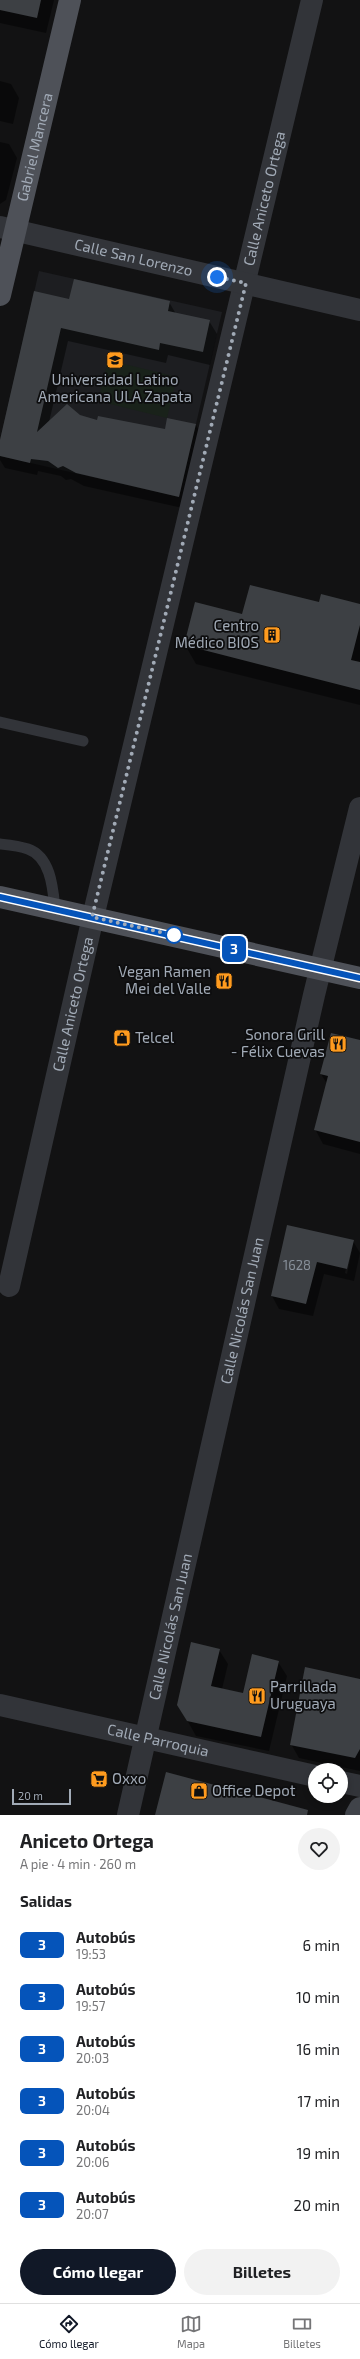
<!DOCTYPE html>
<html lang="es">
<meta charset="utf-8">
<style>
:root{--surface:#fff;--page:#f2f2f2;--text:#202124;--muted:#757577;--line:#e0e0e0;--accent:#111827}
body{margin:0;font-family:"Exo 2",sans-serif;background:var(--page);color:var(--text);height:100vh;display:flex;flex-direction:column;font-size:15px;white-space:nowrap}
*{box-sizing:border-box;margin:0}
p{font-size:13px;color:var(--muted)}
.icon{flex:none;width:22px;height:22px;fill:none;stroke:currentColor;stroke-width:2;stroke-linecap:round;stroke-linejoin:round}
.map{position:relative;height:1815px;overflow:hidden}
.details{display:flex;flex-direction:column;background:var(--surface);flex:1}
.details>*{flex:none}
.badge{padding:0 8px;border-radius:6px;font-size:14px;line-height:26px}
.fabs{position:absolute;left:308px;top:1763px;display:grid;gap:8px}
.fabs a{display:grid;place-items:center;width:40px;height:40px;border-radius:50%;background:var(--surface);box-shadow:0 2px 6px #0003;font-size:20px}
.scale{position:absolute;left:12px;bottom:10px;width:59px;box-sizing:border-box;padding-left:4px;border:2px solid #a1aab6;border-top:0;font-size:11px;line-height:14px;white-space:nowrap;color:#a1aab6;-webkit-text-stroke:3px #0d0d0e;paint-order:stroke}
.you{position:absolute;width:20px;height:20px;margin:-10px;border:3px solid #fff;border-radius:50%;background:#1a73e8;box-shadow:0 0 0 6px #1a73e833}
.map>.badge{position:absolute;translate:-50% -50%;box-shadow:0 0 0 2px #fff}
h2{padding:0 20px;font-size:15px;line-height:36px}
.round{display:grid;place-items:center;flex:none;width:42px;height:42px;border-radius:21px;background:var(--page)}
.overview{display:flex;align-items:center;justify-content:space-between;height:68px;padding:0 20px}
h1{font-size:19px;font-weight:700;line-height:30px}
.action{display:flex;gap:8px;margin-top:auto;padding:8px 20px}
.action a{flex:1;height:46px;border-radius:24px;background:var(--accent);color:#fff;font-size:16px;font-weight:700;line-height:46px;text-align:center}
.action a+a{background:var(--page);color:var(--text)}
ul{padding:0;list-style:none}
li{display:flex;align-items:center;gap:12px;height:52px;padding:0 20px}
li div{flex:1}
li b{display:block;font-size:15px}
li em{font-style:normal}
li .badge{min-width:44px;font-weight:700;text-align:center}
.dock{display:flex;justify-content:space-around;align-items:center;height:56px;border-top:1px solid var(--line);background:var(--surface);font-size:11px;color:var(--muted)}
.dock a{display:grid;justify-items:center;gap:2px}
.dock .active{color:var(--accent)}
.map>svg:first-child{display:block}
</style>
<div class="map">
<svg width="360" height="1815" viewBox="0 0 360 1815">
<rect width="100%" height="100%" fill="#121213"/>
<path fill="#1d1e21" d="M 39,271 L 222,312 L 179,497 L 0,456 L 0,440 Z"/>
<path fill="#19221a" d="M 108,360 L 177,377 L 167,418 L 98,401 Z"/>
<path fill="#0007" fill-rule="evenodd" d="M 0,0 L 54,0 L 46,33 L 0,23 Z
M 0,81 L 11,84 L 19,98 L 13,124 L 0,121 Z
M 0,142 L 9,144 L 17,158 L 6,200 L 0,204 Z
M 70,300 L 169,302 L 176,314 L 209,321 L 217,334 L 210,365 L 168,355 L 166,363 L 68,341 L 49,422 L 80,416 L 98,422 L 165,430 L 196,425 L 203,438 L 187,509 L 84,486 L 71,479 L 66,480 L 61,476 L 38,471 L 37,475 L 5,468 L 0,460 L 0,444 Z
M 320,603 L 360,605 L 360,705 L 196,664 L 185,645 L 243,615 Z
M 360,1041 L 360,1154 L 323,1144 L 315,1129 L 327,1084 L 321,1074 Z
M 288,1226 L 353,1241 L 360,1253 L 354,1281 L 324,1274 L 313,1316 L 279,1309 L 272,1296 ZM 350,1250 L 352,1250 L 347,1274 L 345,1273 Z
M 219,1650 L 228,1664 L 222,1689 L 244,1694 L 278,1662 L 287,1676 L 269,1751 L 196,1736 L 178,1704 Z
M 360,1680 L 360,1771 L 299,1758 L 291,1744 Z"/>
<path fill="#3d4044" d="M 0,0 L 41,0 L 37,18 L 0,10 Z
M 74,279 L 170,301 L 168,311 L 210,320 L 203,352 L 160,343 L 159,350 L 61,328 L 37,432 L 67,404 L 80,415 L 97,420 L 98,416 L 165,429 L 167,418 L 196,424 L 179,497 L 76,473 L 63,466 L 58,468 L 48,461 L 31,459 L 30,463 L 0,456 L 0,440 L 34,291 L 69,299 Z
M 250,585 L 319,602 L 321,594 L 360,604 L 360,625 L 351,660 L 360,662 L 360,690 L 184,645 L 195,602 L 242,614 Z
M 331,1033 L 360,1040 L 360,1142 L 314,1130 L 328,1076 L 320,1074 Z
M 287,1225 L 354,1240 L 347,1269 L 317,1262 L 306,1304 L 271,1296 Z
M 191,1642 L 220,1649 L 211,1686 L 243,1693 L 252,1654 L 279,1661 L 261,1737 L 187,1721 L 177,1705 Z
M 305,1667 L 360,1679 L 360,1749 L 355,1758 L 290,1745 Z
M 166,1772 L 308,1810 L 307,1815 L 155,1815 Z"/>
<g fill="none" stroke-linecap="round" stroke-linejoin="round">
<path stroke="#323439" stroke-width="11" d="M 0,722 L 83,741
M 0,844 C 9,845 19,846 28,849 C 51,857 53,889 55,909"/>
<g stroke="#323439" stroke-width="22">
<path id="s1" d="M 9,1286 L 93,917 L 312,0"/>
<path id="s2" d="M 0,1705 L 315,1776"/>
<path d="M 341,1782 L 360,1786"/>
<path id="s3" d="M 128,1815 L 314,995 L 360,808"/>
</g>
<path stroke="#323439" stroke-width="22" id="s4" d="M 0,227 L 360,310"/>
<path stroke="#404349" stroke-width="22" d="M 356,1815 L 360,1808"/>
<g stroke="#4e5158" stroke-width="22">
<path id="s5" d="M 0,295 L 70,0"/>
<path d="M 0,897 L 360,978"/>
</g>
</g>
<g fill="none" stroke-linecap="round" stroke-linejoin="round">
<defs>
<path id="line" d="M 0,897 L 360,978"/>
</defs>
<use href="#line" stroke="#fff" stroke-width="9"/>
<use href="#line" stroke="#0554ba" stroke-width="6"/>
<path stroke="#a1aab6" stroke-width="4" stroke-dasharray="0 7.2" d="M 174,935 L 92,917 L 246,283 L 217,277"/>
</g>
<defs>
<symbol id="university-square" viewBox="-11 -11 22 22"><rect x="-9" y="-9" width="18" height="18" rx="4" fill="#ff9b1e" stroke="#0d0d0e"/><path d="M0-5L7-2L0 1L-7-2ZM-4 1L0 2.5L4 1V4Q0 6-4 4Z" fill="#111"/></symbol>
<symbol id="building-square" viewBox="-11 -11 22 22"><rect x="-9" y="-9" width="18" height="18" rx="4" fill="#ff9b1e" stroke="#0d0d0e"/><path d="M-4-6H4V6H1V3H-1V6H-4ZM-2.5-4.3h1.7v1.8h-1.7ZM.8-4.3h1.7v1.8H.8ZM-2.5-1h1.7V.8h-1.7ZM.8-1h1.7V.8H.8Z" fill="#111"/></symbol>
<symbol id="restaurant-square" viewBox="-11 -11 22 22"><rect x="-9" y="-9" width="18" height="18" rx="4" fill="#ff9b1e" stroke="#0d0d0e"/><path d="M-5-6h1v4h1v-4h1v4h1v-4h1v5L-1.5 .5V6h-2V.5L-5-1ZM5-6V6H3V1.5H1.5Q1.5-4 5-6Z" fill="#111"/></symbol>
<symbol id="shop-square" viewBox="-11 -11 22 22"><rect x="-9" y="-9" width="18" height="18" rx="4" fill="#ff9b1e" stroke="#0d0d0e"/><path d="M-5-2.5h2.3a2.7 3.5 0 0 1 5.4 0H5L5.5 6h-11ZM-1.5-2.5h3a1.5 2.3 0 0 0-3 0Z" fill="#111"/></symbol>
<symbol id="supermarket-square" viewBox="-11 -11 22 22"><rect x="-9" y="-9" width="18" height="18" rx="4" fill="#ff9b1e" stroke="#0d0d0e"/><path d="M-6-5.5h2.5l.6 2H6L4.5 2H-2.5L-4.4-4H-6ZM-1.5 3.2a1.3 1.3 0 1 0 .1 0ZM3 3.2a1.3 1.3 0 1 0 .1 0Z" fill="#111"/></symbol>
</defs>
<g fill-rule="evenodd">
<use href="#university-square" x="105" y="350" width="20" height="20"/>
<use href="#building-square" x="262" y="625" width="20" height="20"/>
<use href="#restaurant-square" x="214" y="971" width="20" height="20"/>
<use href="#shop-square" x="112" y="1028" width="20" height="20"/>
<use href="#restaurant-square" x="328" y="1034" width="20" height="20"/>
<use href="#restaurant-square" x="247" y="1686" width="20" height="20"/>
<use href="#supermarket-square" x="89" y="1769" width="20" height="20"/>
<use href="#shop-square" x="189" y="1781" width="20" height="20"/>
</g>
<circle fill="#fff" stroke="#0554ba" stroke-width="2" cx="174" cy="935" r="8"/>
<g text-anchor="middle" stroke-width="3.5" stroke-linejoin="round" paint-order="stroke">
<g font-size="13" fill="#88909a">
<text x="297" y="1270">1628</text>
</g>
<g font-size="15" fill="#a1aab6" stroke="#0d0d0e">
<text dy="5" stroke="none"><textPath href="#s5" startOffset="152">Gabriel Mancera</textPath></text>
<text dy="5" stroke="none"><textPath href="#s1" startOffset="1117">Calle Aniceto Ortega</textPath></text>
<text dy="5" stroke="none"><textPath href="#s4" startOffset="137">Calle San Lorenzo</textPath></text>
<text dy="5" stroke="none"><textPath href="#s1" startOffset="289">Calle Aniceto Ortega</textPath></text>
<text dy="5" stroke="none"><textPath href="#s3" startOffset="517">Calle Nicolás San Juan</textPath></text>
<text dy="5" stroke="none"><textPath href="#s3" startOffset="193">Calle Nicolás San Juan</textPath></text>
<text dy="5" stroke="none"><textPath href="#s2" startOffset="162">Calle Parroquia</textPath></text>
</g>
<g font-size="15" fill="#a1aab6" stroke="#0d0d0e" text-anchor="start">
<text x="115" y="385" text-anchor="middle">Universidad Latino<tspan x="115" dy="17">Americana ULA Zapata</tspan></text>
<text x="259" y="631" text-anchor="end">Centro<tspan x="259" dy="17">Médico BIOS</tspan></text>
<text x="211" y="977" text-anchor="end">Vegan Ramen<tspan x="211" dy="17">Mei del Valle</tspan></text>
<text x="325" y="1040" text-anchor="end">Sonora Grill<tspan x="325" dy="17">- Félix Cuevas</tspan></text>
<text x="135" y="1043">Telcel</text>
<text x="270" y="1692">Parrillada<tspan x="270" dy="17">Uruguaya</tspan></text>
<text x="112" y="1784">Oxxo</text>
<text x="212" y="1796">Office Depot</text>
</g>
</g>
</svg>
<div class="fabs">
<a><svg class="icon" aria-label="locate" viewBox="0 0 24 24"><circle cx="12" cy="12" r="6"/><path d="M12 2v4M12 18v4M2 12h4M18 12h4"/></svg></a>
</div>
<div class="scale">20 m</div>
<div class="you" style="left:217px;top:277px"></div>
<b class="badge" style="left:234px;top:949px;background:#0554ba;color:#fff">3</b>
</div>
<section class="details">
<div class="overview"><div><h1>Aniceto Ortega</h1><p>A pie · 4 min · 260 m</p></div><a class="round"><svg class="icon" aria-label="heart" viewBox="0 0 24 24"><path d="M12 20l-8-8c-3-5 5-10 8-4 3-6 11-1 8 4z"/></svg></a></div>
<h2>Salidas</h2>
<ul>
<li><span class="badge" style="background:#0554ba;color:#fff">3</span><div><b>Autobús</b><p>19:53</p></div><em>6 min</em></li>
<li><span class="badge" style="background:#0554ba;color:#fff">3</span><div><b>Autobús</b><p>19:57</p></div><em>10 min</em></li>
<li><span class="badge" style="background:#0554ba;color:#fff">3</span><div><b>Autobús</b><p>20:03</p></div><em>16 min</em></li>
<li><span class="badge" style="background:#0554ba;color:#fff">3</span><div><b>Autobús</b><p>20:04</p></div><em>17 min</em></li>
<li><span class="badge" style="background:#0554ba;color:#fff">3</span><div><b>Autobús</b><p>20:06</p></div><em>19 min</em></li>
<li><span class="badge" style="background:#0554ba;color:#fff">3</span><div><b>Autobús</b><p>20:07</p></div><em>20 min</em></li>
</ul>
<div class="action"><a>Cómo llegar</a><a>Billetes</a></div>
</section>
<nav class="dock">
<a class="active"><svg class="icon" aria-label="directions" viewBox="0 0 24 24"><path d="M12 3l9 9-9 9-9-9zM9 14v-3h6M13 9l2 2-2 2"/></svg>Cómo llegar</a>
<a><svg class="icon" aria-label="map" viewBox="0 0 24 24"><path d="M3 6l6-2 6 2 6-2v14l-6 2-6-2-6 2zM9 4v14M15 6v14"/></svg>Mapa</a>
<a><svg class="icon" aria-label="tickets" viewBox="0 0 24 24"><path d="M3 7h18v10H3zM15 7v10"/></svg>Billetes</a>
</nav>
